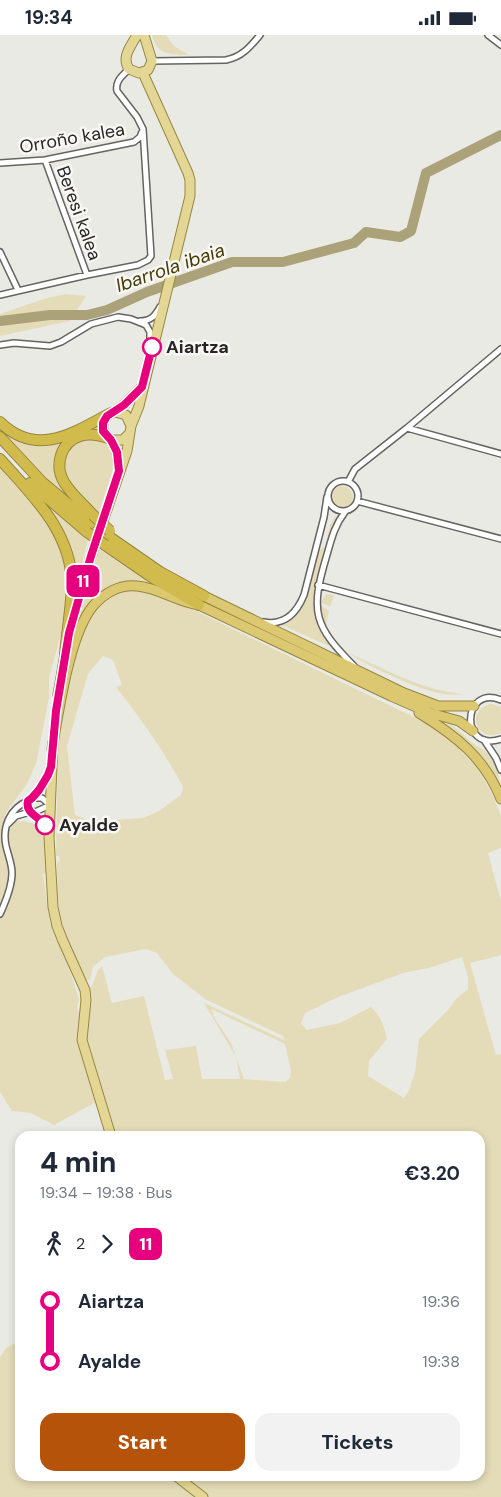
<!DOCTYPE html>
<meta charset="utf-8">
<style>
:root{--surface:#fff;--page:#f2f2f3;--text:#1f2937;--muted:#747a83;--accent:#b45309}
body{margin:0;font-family:"DM Sans",sans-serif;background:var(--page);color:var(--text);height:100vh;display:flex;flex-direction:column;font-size:19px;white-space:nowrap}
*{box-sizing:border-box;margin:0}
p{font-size:16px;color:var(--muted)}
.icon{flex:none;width:28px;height:28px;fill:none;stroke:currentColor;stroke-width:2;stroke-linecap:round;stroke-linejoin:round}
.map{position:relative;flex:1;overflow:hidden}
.drawer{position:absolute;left:15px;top:1096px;width:470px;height:350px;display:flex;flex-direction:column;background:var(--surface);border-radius:15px;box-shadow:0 2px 8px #0003}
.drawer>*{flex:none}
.badge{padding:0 10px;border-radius:8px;font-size:18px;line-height:32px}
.map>.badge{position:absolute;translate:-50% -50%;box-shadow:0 0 0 2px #fff}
.legs{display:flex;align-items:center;gap:8px;height:55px;padding:0 25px;font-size:16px}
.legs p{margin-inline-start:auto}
.overview{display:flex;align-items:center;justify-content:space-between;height:85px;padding:0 25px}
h1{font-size:28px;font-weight:800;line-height:38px}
.cta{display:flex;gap:10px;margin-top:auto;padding:10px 25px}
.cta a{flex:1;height:58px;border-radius:15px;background:var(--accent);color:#fff;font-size:20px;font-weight:800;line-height:58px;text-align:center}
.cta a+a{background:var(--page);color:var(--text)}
ul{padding:0 25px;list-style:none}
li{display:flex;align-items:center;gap:18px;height:60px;font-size:19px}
li i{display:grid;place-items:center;width:8px;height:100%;margin:0 6px;background:currentColor}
li i::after{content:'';width:12px;height:12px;margin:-6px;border:4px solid;border-radius:50%;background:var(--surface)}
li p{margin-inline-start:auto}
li:first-child i{background:linear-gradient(#0000 50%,currentColor 0)}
li:last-child i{background:linear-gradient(currentColor 50%,#0000 0)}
.status{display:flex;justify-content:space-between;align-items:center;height:35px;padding:0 25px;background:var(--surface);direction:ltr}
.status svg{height:14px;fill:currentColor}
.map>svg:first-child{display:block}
</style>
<div class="status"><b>19:34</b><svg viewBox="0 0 49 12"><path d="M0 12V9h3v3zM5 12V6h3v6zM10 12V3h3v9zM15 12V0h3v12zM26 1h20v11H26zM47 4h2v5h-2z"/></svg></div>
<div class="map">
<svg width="501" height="1462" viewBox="0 0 501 1462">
<rect width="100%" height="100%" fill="#eaeae5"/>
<path fill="#e4dcb8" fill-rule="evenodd" d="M 152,0 L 166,0 L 174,11 L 189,20 C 171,20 156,20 152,0 Z
M 66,259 L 86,261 L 70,286 L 0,301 L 0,279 L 47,263 Z
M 98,388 L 97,396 L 81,398 L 55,429 L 84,477 L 55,452 L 0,394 L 0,391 L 29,408 Z
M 98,404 C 118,417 115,427 109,448 C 105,458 102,468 99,478 C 82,465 52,440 67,417 C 76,405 83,405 98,404 Z
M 5,433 L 40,477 L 56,502 L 65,526 L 67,552 L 66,581 L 49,643 L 49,663 L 36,729 L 27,749 L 7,776 L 5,781 L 6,784 L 13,787 L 24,786 L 42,791 L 47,836 L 43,840 L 50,888 L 67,927 L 79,964 L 77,974 L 80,980 C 72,1001 84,1024 91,1043 C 93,1051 94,1059 96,1067 L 54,1090 L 31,1078 L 12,1076 L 0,1057 L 0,434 Z
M331 462a11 11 0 1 1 22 0a11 11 0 1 1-22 0Z
M 37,461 L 88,505 L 73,563 C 73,549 75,534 73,520 C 69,498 51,478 37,461 Z
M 337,480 L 339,481 C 327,499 311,553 314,574 C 315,588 322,598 329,609 L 329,611 L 282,590 L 295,581 L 304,567 L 317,516 L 325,512 L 330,490 Z
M 99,514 L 148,547 C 101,540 93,573 71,606 Z
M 134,554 L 148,556 L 196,576 L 432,691 L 447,701 L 467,722 L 479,735 L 490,755 L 501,780 L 501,813 L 488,818 L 501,866 L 501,920 L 470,928 L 496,1020 L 501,1019 L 501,1462 L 209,1462 L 181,1441 L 480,1441 L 480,1101 L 114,1101 L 85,1002 L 90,956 L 98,935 L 102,931 L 112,968 L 144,961 L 165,1045 L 173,1044 L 165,1015 L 196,1011 L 202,1044 L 240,1044 L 236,1022 L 204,968 L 284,1005 L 283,1001 L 205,964 L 173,939 L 157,918 L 146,914 L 105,922 L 93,932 L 90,944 L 85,946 C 79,932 71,918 66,903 C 58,879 57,852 57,827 L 60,826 L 59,821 L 56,821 L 58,712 L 62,678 L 77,616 L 87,585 L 95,573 L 107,562 ZM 103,621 L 113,625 L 122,650 L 116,652 C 141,684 164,716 183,752 L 181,760 L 159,776 L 143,783 L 113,785 L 95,791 L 91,786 L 75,780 L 67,711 L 88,639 ZM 462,922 L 468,942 L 468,954 L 456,964 L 447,976 L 419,1004 L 415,1037 L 409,1055 L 404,1063 L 368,1041 L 369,1026 L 387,1004 C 384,991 381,981 371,972 L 340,988 L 307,995 L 301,989 L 305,978 L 336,963 L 403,938 L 429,933 ZM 211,974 L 285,1009 L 291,1035 L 290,1043 L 285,1047 L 244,1044 L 231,1008 L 215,984 Z
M 326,559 L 334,560 L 330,572 L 321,567 Z
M 320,570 L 329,576 L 326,589 C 332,601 338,610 349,618 C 387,635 423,656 465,659 C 454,660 444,660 434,657 C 411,651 352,625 336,608 C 326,597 321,585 320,570 Z
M 491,669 L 501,672 L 501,698 C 477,709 464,675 491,669 Z
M 445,687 C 456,692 461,697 470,706 C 475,710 481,712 486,717 C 495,725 498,737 500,749 C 485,724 468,705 445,687 Z
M 13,1309 L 17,1310 L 20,1314 L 20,1441 L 168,1441 L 194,1462 L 0,1462 L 0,1322 L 6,1313 Z"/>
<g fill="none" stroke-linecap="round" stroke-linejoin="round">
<path stroke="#aba27a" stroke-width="10" d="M 0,286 L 50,280 L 87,280 L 107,275 L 147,257 L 232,227 L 283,227 L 354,208 L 366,197 L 400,202 L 411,196 L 426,138 L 501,100"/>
<defs>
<path id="minor" d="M 488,0 L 501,10
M 152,26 L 226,25 C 242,22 250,12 260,0
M 45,125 L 87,240
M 0,128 L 45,125 L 134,107 L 140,102 L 142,97
M 0,217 L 18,255
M 0,260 L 87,240 L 138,230 L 148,225 L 151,221 L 143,94 L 137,82 L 117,56 C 115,46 122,41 129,34
M 140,286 C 151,286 155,281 160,272
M 0,310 L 14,308 L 50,311 L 61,307 L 91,289 L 118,282 L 131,284 L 146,290 L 150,297 L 150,311
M 407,393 L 501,419
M328 461a15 15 0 1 1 30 0a15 15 0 1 1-30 0Z
M 348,447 L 355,434 L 407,393 L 501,314
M 357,466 L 501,504
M 345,477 C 334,491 331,506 326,523 C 310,577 314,591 354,631
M 318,550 L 501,599
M 264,587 C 285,591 297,577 304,560 L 324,482 L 327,462
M 501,665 C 462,649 459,718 501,704
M 484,705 L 496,723 L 501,735
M 32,763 L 42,763 L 50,770 L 33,778
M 8,789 L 16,781 L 30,777
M 48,794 C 41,783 25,778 28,766 C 38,760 45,747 49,737
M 0,879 C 6,866 12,852 12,838 C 12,829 8,820 6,811 C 2,792 10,773 28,766"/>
<path id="primary" d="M 137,0 C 131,11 121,22 129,34 L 139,38 L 148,35 L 152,26 L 144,0
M 115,377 L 126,380 L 131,391
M 130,398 L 123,405 L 111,405 L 103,396 L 103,388 L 107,381 L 124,370 L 142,352
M 111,405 L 117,417 L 119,433
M 72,586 L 91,521 L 127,416 L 131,391 L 139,371 L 190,161 L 190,145 L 188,138 L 143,38
M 58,660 L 66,613
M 53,707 L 49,802 L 53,872 L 57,891 L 63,906 L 85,955 L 86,965 L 82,1005 L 111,1101
M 176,1441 L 203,1462"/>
<path id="trunk" d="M 204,561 L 404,658 L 438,671 L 474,671
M 419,678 C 455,700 485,723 501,764
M 52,714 C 59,676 69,600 93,571 C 104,558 120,549 137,551 C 159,553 178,567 199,570 L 391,661 L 430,678 L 459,686 L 473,696"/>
<path id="motorway" d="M 0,387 C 37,423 73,398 111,378
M 0,402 L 42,447 L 91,488
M 0,424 C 33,461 72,497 72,551 C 71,573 67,597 65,619
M 30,448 L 87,497
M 93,480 C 83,469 71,459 64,447 C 54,430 61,407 80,401 C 89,398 99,400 108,403
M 108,501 L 160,537 L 204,561
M 105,510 L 153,543 L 199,570"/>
</defs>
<use href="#minor" stroke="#656461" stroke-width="8"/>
<use href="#primary" stroke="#96873f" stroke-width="11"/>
<use href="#trunk" stroke="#96873f" stroke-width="11"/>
<use href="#motorway" stroke="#96873f" stroke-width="12"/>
<use href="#minor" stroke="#fff" stroke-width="5"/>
<use href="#primary" stroke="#e4d694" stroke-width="9"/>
<use href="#trunk" stroke="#dbc870" stroke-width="9"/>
<use href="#motorway" stroke="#d2bb4d" stroke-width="10"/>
<defs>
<path id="motorway-bridge" d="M 93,480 L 110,496
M 87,497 L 105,510"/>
</defs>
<use href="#motorway-bridge" stroke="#96873f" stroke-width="12" stroke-linecap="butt"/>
<use href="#motorway-bridge" stroke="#d2bb4d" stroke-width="10"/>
</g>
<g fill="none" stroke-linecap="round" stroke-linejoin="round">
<defs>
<path id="line-1" d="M 45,790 C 38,781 25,778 28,766 L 32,763 L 39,755 L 48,740 L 51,732 L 56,676 L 69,598 L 91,521 L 119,436 L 117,417 L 111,405 L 103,396 L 103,388 L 107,381 L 124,370 L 142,352 L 152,312"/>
</defs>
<use href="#line-1" stroke="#fff" stroke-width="11"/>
<use href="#line-1" stroke="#e6007e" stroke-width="8"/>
</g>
<g fill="#fff" stroke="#e6007e" stroke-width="2.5">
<circle cx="152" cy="312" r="9"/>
<circle cx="45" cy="790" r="9"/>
</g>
<g text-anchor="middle" stroke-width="5" stroke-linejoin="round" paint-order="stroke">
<g font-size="18" fill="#262624" stroke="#f8f7f3">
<text transform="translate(72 103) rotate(-10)" y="6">Orroño kalea</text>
<text transform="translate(79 178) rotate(70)" y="6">Beresi kalea</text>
</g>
<g font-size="18" font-weight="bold" fill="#262624" stroke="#f8f7f3" text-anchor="start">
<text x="166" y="318">Aiartza</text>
<text x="59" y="796">Ayalde</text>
</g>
<g font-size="19" font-style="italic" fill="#463c06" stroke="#f8f7f3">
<text transform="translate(170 232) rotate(-19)" y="7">Ibarrola ibaia</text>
</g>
</g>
</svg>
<b class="badge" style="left:83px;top:546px;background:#e6007e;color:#fff">11</b>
<section class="drawer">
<div class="overview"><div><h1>4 min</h1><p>19:34 – 19:38 · Bus</p></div><b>€3.20</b></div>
<div class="legs"><svg class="icon" aria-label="walk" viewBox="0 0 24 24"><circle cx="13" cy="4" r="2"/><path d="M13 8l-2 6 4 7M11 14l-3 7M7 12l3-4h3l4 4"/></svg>2<svg class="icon" aria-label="forward" viewBox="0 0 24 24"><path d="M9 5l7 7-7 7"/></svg><b class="badge" style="background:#e6007e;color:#fff">11</b></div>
<ul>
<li><i style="color:#e6007e"></i><b>Aiartza</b><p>19:36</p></li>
<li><i style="color:#e6007e"></i><b>Ayalde</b><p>19:38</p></li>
</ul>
<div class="cta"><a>Start</a><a>Tickets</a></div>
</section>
</div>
